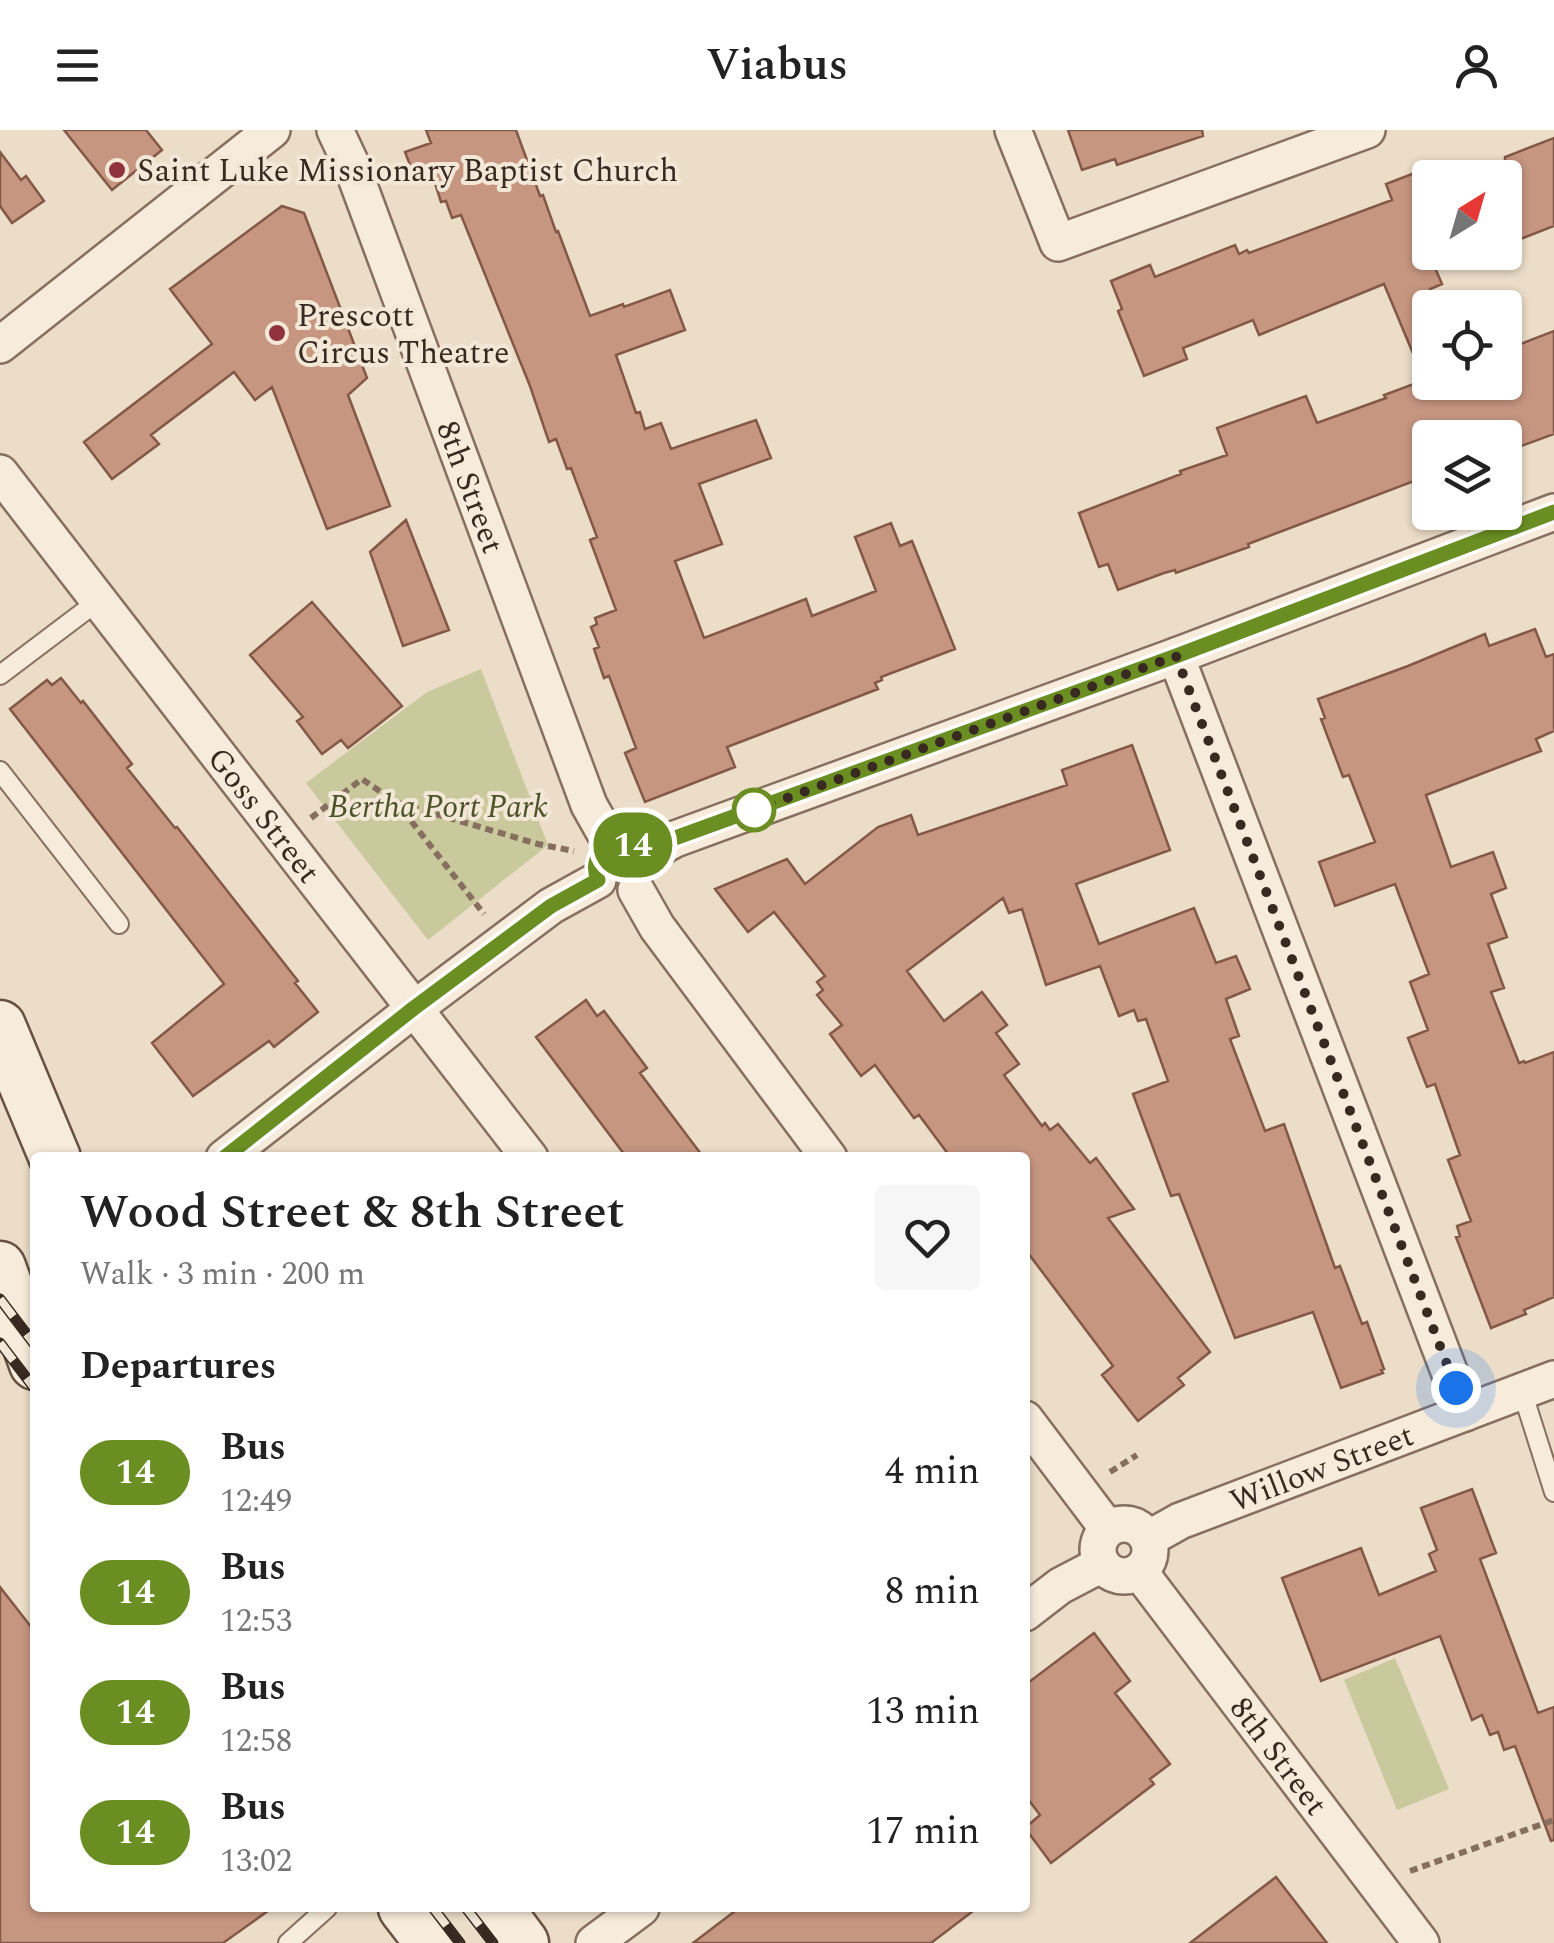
<!DOCTYPE html>
<meta charset="utf-8">
<style>
:root{--surface:#fff;--page:#f6f6f6;--text:#222;--muted:#767676}
body{margin:0;font-family:Spectral,serif;background:var(--page);color:var(--text);height:100vh;display:flex;flex-direction:column;font-size:38px;white-space:nowrap}
*{box-sizing:border-box;margin:0}
p{font-size:32px;color:var(--muted)}
.icon{flex:none;width:55px;height:55px;fill:none;stroke:currentColor;stroke-width:2;stroke-linecap:round;stroke-linejoin:round}
.map{position:relative;flex:1;overflow:hidden}
.sheet{position:absolute;left:30px;top:1022px;width:1000px;height:760px;display:flex;flex-direction:column;background:var(--surface);border-radius:10px;box-shadow:0 2px 8px #0004}
.sheet>*{flex:none}
.badge{padding:0 20px;border-radius:32px;font-size:35px;line-height:65px}
.needle{width:65px;rotate:37deg}
.tools{position:absolute;left:1412px;top:30px;display:grid;gap:20px}
.tools a{display:grid;place-items:center;width:110px;height:110px;border-radius:10px;background:var(--surface);box-shadow:0 2px 8px #0004;font-size:50px}
.you{position:absolute;width:50px;height:50px;margin:-25px;border:8px solid #fff;border-radius:50%;background:#1a73e8;box-shadow:0 0 0 15px #1a73e833}
.map>.badge{position:absolute;translate:-50% -50%;box-shadow:0 0 0 5px #fff}
h2{padding:0 50px;font-size:38px;line-height:90px}
.round{display:grid;place-items:center;flex:none;width:105px;height:105px;border-radius:10px;background:var(--page)}
.summary{display:flex;align-items:center;justify-content:space-between;height:170px;padding:0 50px}
h1{font-size:48px;font-weight:600;line-height:75px}
ul{padding:0;list-style:none}
li{display:flex;align-items:center;gap:30px;height:120px;padding:0 50px}
li div{flex:1}
li b{display:block;font-size:38px}
li em{font-style:normal}
li .badge{min-width:110px;font-weight:700;text-align:center}
header{display:flex;justify-content:space-between;align-items:center;height:130px;padding:0 50px;background:var(--surface);font-size:45px;font-weight:600}
.map>svg:first-child{display:block}
</style>
<header><svg class="icon" aria-label="menu" viewBox="0 0 24 24"><path d="M4 6h16M4 12h16M4 18h16"/></svg>Viabus<svg class="icon" aria-label="person" viewBox="0 0 24 24"><circle cx="12" cy="8" r="4"/><path d="M4 21q1-7 8-7t8 7"/></svg></header>
<div class="map">
<svg width="1554" height="1813" viewBox="0 0 1554 1813">
<rect width="100%" height="100%" fill="#ebddc8"/>
<path fill="#c9c99d" d="M 481,539 L 548,715 L 428,810 L 306,653 L 427,562 Z
M 1395,1528 L 1449,1659 L 1397,1680 L 1344,1550 Z"/>
<path fill="#c69681" stroke="#835846" stroke-width="2.5" d="M 64,0 L 146,0 L 162,20 L 112,60 Z
M 426,0 L 516,0 L 540,66 L 543,65 L 556,102 L 558,101 L 590,186 L 623,174 L 624,177 L 670,160 L 685,200 L 616,225 L 636,283 L 640,282 L 645,299 L 661,293 L 671,319 L 756,290 L 771,328 L 699,354 L 722,414 L 675,431 L 704,508 L 806,469 L 812,486 L 876,461 L 855,407 L 891,393 L 900,416 L 912,411 L 955,519 L 881,547 L 882,550 L 875,553 L 878,559 L 727,617 L 735,637 L 645,672 L 625,623 L 636,618 L 609,546 L 604,548 L 594,519 L 599,517 L 591,497 L 597,494 L 595,488 L 616,480 L 590,410 L 597,407 L 571,338 L 567,339 L 556,309 L 549,312 L 530,256 L 461,85 L 452,88 L 446,71 L 441,72 L 433,47 L 417,53 L 405,22 L 431,13 Z
M 1068,0 L 1202,0 L 1203,6 L 1117,35 L 1115,29 L 1082,40 Z
M 1554,8 L 1554,96 L 1505,115 L 1505,27 Z
M 0,22 L 21,50 L 26,46 L 44,71 L 12,93 L 0,76 Z
M 1430,37 L 1430,126 L 1442,154 L 1430,159 L 1430,252 L 1505,252 L 1505,220 L 1554,201 L 1554,304 L 1505,322 L 1505,308 L 1430,308 L 1430,345 L 1248,414 L 1249,417 L 1176,443 L 1175,440 L 1164,443 L 1118,460 L 1108,434 L 1099,437 L 1079,383 L 1181,344 L 1180,341 L 1227,325 L 1217,298 L 1306,266 L 1317,293 L 1386,268 L 1384,265 L 1419,252 L 1425,252 L 1384,154 L 1259,205 L 1253,190 L 1183,218 L 1187,229 L 1144,246 L 1118,181 L 1122,179 L 1111,151 L 1150,135 L 1155,147 L 1235,115 L 1239,124 L 1247,120 L 1249,123 L 1392,70 L 1386,54 Z
M 282,76 L 304,83 L 367,248 L 348,265 L 390,376 L 327,399 L 272,257 L 255,270 L 234,242 L 151,305 L 159,314 L 112,349 L 84,312 L 212,214 L 170,159 Z
M 406,390 L 449,500 L 403,516 L 370,422 Z
M 312,472 L 402,576 L 348,618 L 341,610 L 322,624 L 297,591 L 303,587 L 250,525 Z
M 1535,499 L 1546,527 L 1554,524 L 1554,601 L 1536,609 L 1541,621 L 1426,665 L 1451,737 L 1493,722 L 1506,758 L 1491,764 L 1507,807 L 1488,814 L 1504,858 L 1491,862 L 1519,933 L 1524,931 L 1525,933 L 1554,922 L 1554,1167 L 1524,1180 L 1526,1184 L 1491,1198 L 1456,1107 L 1460,1106 L 1457,1096 L 1471,1091 L 1448,1030 L 1460,1025 L 1435,954 L 1427,957 L 1408,908 L 1428,900 L 1410,852 L 1429,844 L 1395,754 L 1335,776 L 1319,732 L 1375,712 L 1349,645 L 1343,647 L 1321,589 L 1325,588 L 1318,569 L 1408,536 L 1485,504 L 1489,516 Z
M 61,548 L 81,573 L 83,571 L 132,634 L 127,638 L 175,698 L 177,697 L 298,851 L 295,853 L 318,882 L 274,917 L 269,911 L 193,966 L 152,913 L 224,854 L 10,579 L 47,550 L 52,555 Z
M 1132,615 L 1170,720 L 1076,754 L 1099,814 L 1194,778 L 1216,833 L 1236,826 L 1250,859 L 1226,869 L 1239,906 L 1230,909 L 1265,1001 L 1284,994 L 1335,1138 L 1340,1136 L 1362,1194 L 1367,1192 L 1384,1239 L 1381,1240 L 1383,1243 L 1341,1258 L 1313,1182 L 1235,1208 L 1179,1064 L 1171,1066 L 1133,964 L 1168,951 L 1146,889 L 1138,891 L 1134,880 L 1119,886 L 1100,836 L 1046,855 L 1022,779 L 1009,783 L 1003,768 L 907,841 L 944,891 L 982,862 L 1007,895 L 996,903 L 1019,934 L 1004,945 L 1042,996 L 1045,993 L 1050,1000 L 1058,994 L 1090,1033 L 1096,1028 L 1134,1079 L 1108,1088 L 1210,1222 L 1178,1248 L 1184,1255 L 1138,1291 L 1102,1245 L 1113,1236 L 1025,1119 L 1025,1028 L 951,1028 L 919,985 L 914,988 L 875,935 L 861,946 L 830,904 L 842,895 L 817,865 L 823,860 L 817,852 L 825,846 L 774,782 L 748,802 L 715,759 L 787,729 L 805,754 L 878,697 L 911,685 L 918,705 L 1067,655 L 1062,640 Z
M 586,870 L 597,886 L 604,881 L 647,938 L 640,943 L 704,1028 L 627,1028 L 536,907 Z
M 1472,1359 L 1496,1423 L 1480,1429 L 1538,1583 L 1554,1577 L 1554,1710 L 1551,1711 L 1515,1616 L 1504,1620 L 1498,1602 L 1490,1605 L 1482,1585 L 1472,1590 L 1440,1506 L 1321,1551 L 1282,1448 L 1361,1418 L 1379,1465 L 1436,1441 L 1429,1424 L 1437,1420 L 1421,1378 Z
M 0,1457 L 35,1502 L 35,1778 L 272,1778 L 223,1813 L 0,1813 Z
M 1094,1503 L 1130,1551 L 1115,1563 L 1170,1634 L 1150,1649 L 1154,1654 L 1051,1733 L 1025,1698 L 1040,1685 L 1025,1665 L 1025,1555 Z
M 1276,1747 L 1327,1813 L 1190,1813 Z
M 739,1778 L 977,1778 L 931,1813 L 693,1813 Z"/>
<g fill="none" stroke-linecap="round" stroke-linejoin="round">
<defs>
<path id="lane" d="M 0,545 L 98,471
M 0,641 L 119,794
M 1522,1261 L 1554,1362
M 288,1813 L 327,1778"/>
<g id="street">
<path id="s1" d="M 335,0 L 351,34 L 589,675 L 611,714"/>
<path d="M 1013,0 L 1058,113 L 1367,0"/>
<path d="M 0,215 L 272,0"/>
<path id="s2" d="M 0,343 L 530,1028"/>
<path d="M 1176,526 L 1465,1283"/>
<path d="M 644,726 L 675,709 L 1176,526 L 1554,382"/>
<path d="M 636,760 L 657,797 L 829,1028"/>
<path d="M 224,1028 L 414,879 L 551,776 L 598,750"/>
<path d="M 1025,1289 L 1108,1399"/>
<circle cx="1124" cy="1420" r="26"/>
<path id="s3" d="M 1148,1409 L 1180,1391 L 1554,1249"/>
<path id="s4" d="M 1139,1441 L 1421,1813"/>
<path d="M 1025,1483 L 1060,1456 L 1102,1434"/>
<path d="M 594,1813 L 641,1778"/>
</g>
<path id="secondary" d="M 0,896 L 55,1028
M 0,1137 L 35,1234
M 404,1778 L 431,1813
M 497,1778 L 523,1813"/>
</defs>
<use href="#lane" stroke="#866f5e" stroke-width="22"/>
<use href="#street" stroke="#866f5e" stroke-width="40"/>
<use href="#secondary" stroke="#685141" stroke-width="55"/>
<path stroke="#866f5e" stroke-width="6" stroke-dasharray="8 5" stroke-linecap="butt" d="M 398,673 L 538,714 L 574,721
M 311,688 L 362,649 L 397,673 L 484,784
M 1110,1342 L 1137,1325
M 1410,1741 L 1554,1690"/>
<use href="#lane" stroke="#f7ebdb" stroke-width="18"/>
<use href="#street" stroke="#f7ebdb" stroke-width="35"/>
<use href="#secondary" stroke="#f7ebdb" stroke-width="50"/>
<defs>
<path id="rail" d="M 0,1169 L 35,1215
M 0,1213 L 35,1259
M 433,1778 L 460,1813
M 466,1778 L 493,1813"/>
</defs>
<use href="#rail" stroke="#382921" stroke-width="11"/>
<use href="#rail" stroke="#f3e8d7" stroke-width="8" stroke-dasharray="22" stroke-linecap="butt"/>
</g>
<g fill="none" stroke-linecap="round" stroke-linejoin="round">
<defs>
<path id="line" d="M 224,1028 L 414,878 L 551,776 L 598,750 C 592,734 597,723 611,714 C 625,711 635,714 644,726 L 675,708 L 1176,526 L 1554,382"/>
</defs>
<use href="#line" stroke="#fff" stroke-width="22"/>
<use href="#line" stroke="#6b8e23" stroke-width="15"/>
<path stroke="#382921" stroke-width="10" stroke-dasharray="0 18" d="M 754,680 L 1176,526 L 1456,1258"/>
</g>
<g fill="#91333e" stroke="#f3e8d7" stroke-width="4">
<circle cx="117" cy="40" r="10"/>
<circle cx="277" cy="203" r="10"/>
</g>
<circle fill="#fff" stroke="#6b8e23" stroke-width="5" cx="754" cy="680" r="20"/>
<g text-anchor="middle" stroke-width="8" stroke-linejoin="round" paint-order="stroke">
<g font-size="32" fill="#382921" stroke="#f3e8d7" text-anchor="start">
<text x="137" y="51">Saint Luke Missionary Baptist Church</text>
<text x="297" y="196">Prescott<tspan x="297" dy="37">Circus Theatre</tspan></text>
</g>
<g font-size="32" fill="#382921" stroke="#f3e8d7">
<text dy="11" stroke="none"><textPath href="#s1" startOffset="382">8th Street</textPath></text>
<text dy="11" stroke="none"><textPath href="#s2" startOffset="432">Goss Street</textPath></text>
<text dy="11" stroke="none"><textPath href="#s3" startOffset="188">Willow Street</textPath></text>
<text dy="11" stroke="none"><textPath href="#s4" startOffset="232">8th Street</textPath></text>
</g>
<g font-size="32" font-style="italic" fill="#4d5329" stroke="#f3e8d7">
<text x="438" y="687">Bertha Port Park</text>
</g>
</g>
</svg>
<div class="tools">
<a><svg class="needle" viewBox="-14 -14 28 28"><path d="M0-13l5 13h-10z" fill="#e53935"/><path d="M0 13l5-13h-10z" fill="#767676"/></svg></a>
<a><svg class="icon" aria-label="locate" viewBox="0 0 24 24"><circle cx="12" cy="12" r="6"/><path d="M12 2v4M12 18v4M2 12h4M18 12h4"/></svg></a>
<a><svg class="icon" aria-label="layers" viewBox="0 0 24 24"><path d="M12 4l9 5-9 5-9-5zM3 14l9 5 9-5"/></svg></a>
</div>
<div class="you" style="left:1456px;top:1258px"></div>
<b class="badge" style="left:633px;top:715px;background:#6b8e23;color:#fff">14</b>
<section class="sheet">
<div class="summary"><div><h1>Wood Street &amp; 8th Street</h1><p>Walk · 3 min · 200 m</p></div><a class="round"><svg class="icon" aria-label="heart" viewBox="0 0 24 24"><path d="M12 20l-8-8c-3-5 5-10 8-4 3-6 11-1 8 4z"/></svg></a></div>
<h2>Departures</h2>
<ul>
<li><span class="badge" style="background:#6b8e23;color:#fff">14</span><div><b>Bus</b><p>12:49</p></div><em>4 min</em></li>
<li><span class="badge" style="background:#6b8e23;color:#fff">14</span><div><b>Bus</b><p>12:53</p></div><em>8 min</em></li>
<li><span class="badge" style="background:#6b8e23;color:#fff">14</span><div><b>Bus</b><p>12:58</p></div><em>13 min</em></li>
<li><span class="badge" style="background:#6b8e23;color:#fff">14</span><div><b>Bus</b><p>13:02</p></div><em>17 min</em></li>
</ul>
</section>
</div>
